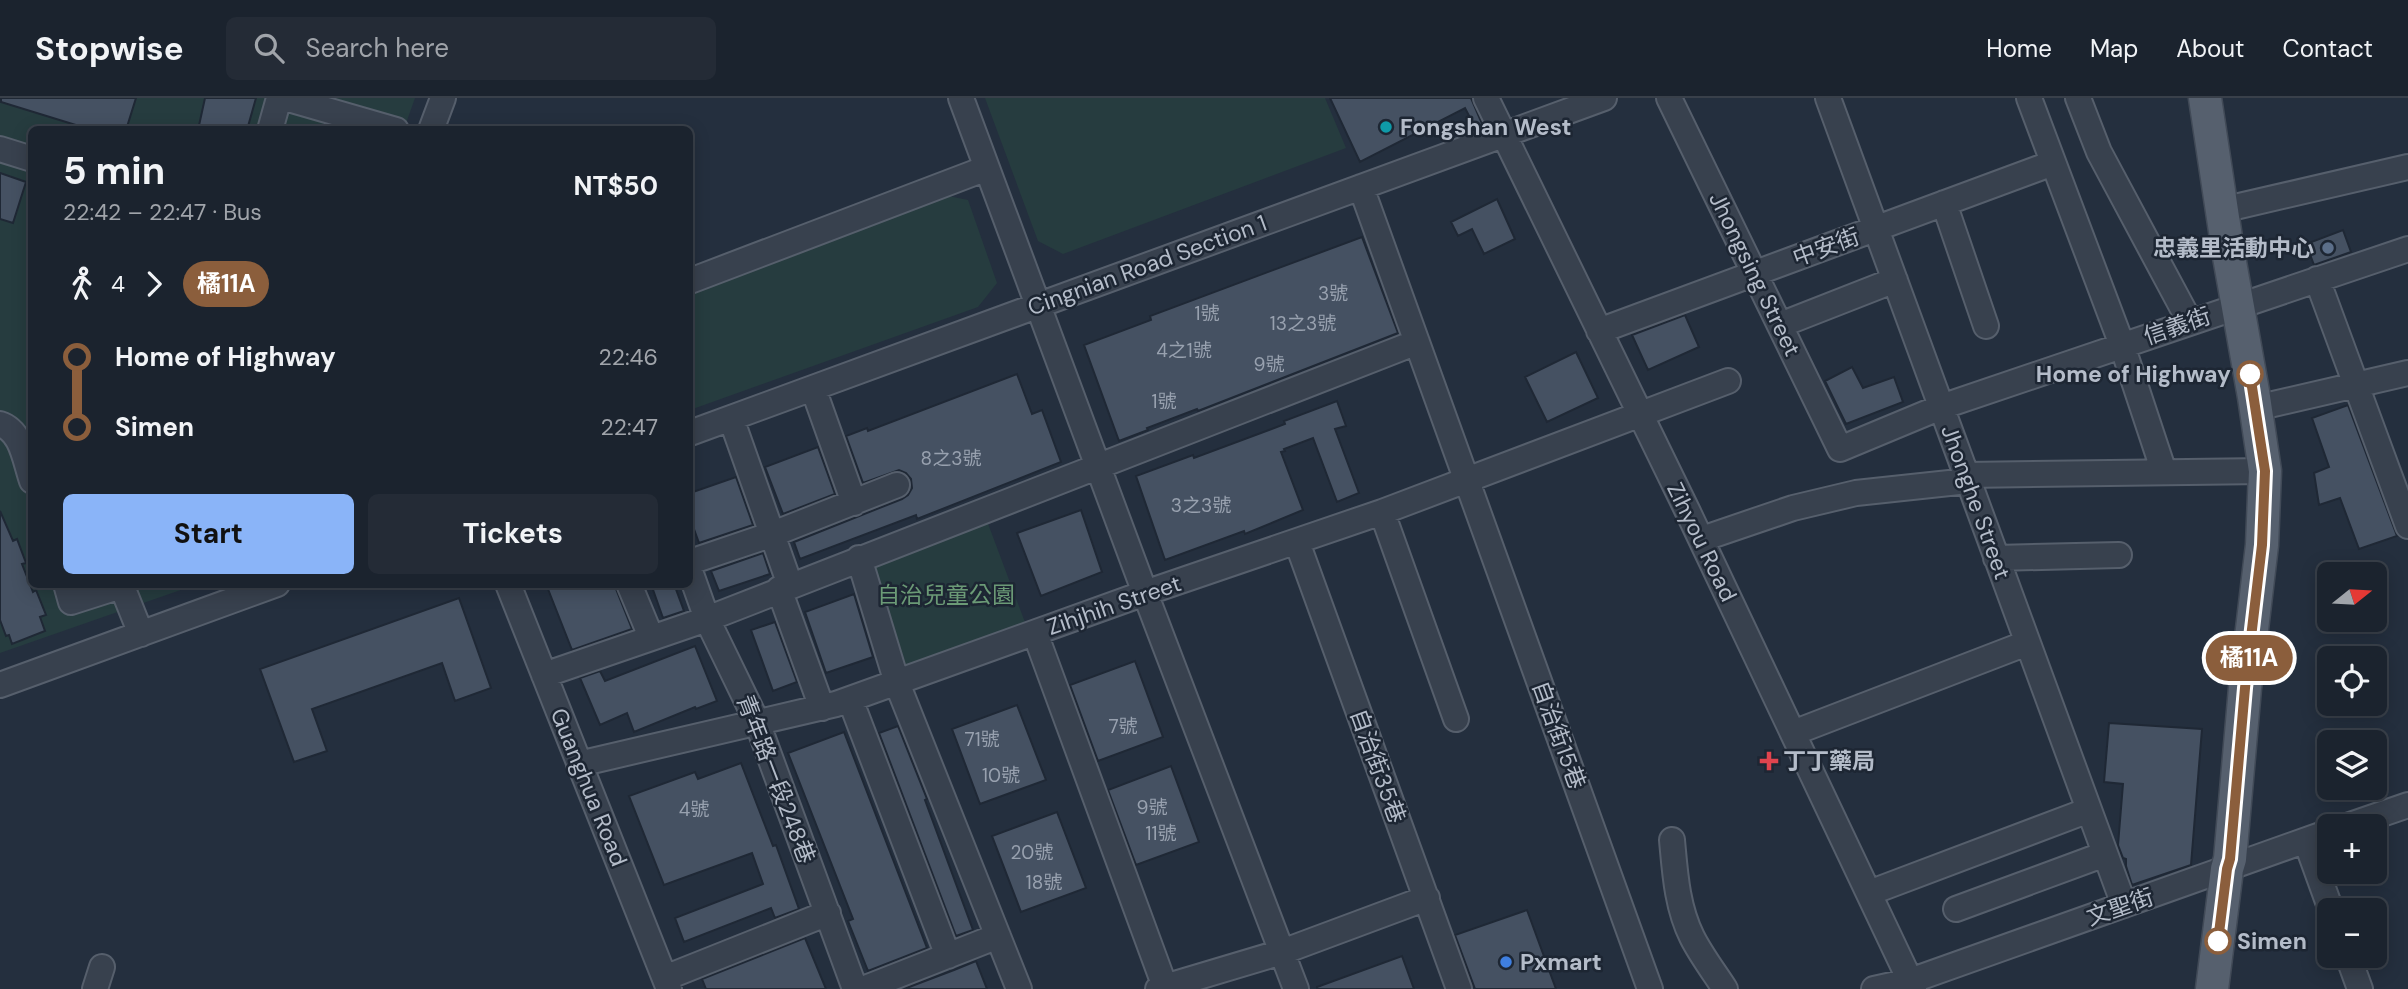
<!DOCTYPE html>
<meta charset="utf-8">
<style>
:root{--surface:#1b232e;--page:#242b36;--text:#f1f3f6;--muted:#a0a4aa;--line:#39404a;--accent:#8ab4f8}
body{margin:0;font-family:"DM Sans","Noto Sans TC",sans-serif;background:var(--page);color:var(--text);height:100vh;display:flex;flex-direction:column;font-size:26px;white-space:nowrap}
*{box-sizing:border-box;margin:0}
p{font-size:23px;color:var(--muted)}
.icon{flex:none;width:38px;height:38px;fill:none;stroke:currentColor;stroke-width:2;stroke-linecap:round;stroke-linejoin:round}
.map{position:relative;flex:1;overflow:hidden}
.panel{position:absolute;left:28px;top:28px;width:665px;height:462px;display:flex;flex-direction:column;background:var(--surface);border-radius:10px;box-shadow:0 4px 18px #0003,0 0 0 2px var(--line)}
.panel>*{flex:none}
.badge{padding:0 14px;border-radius:23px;font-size:24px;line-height:46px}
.needle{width:46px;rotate:72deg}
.buttons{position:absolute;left:2317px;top:464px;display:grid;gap:14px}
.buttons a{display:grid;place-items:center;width:70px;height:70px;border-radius:10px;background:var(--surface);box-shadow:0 4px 18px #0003,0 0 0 2px var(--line);font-size:35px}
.map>.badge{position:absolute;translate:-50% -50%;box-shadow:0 0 0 4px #fff}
.legs{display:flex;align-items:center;gap:10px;height:77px;padding:0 35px;font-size:23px}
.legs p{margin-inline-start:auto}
.head{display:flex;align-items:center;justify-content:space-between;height:119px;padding:0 35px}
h1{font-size:38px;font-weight:700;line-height:52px}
.primary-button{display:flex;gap:14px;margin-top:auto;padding:14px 35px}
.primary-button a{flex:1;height:80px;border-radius:10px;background:var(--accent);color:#111;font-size:28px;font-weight:700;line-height:80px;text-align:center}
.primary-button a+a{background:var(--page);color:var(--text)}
ul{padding:0 35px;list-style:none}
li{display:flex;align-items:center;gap:24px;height:70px;font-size:26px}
li i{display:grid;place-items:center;width:10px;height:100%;margin:0 9px;background:currentColor}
li i::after{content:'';width:18px;height:18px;margin:-9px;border:5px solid;border-radius:50%;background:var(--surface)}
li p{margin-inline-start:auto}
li:first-child i{background:linear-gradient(#0000 50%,currentColor 0)}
li:last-child i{background:linear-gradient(currentColor 50%,#0000 0)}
header{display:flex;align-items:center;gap:42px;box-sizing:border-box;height:98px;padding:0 35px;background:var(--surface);border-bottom:2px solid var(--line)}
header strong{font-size:33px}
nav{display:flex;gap:38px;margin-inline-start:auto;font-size:24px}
.search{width:490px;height:63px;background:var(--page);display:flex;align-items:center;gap:18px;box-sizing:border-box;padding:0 24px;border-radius:10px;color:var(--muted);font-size:26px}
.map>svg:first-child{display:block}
</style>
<header>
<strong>Stopwise</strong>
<div class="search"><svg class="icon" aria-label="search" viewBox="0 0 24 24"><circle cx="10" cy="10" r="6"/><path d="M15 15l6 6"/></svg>Search here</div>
<nav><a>Home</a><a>Map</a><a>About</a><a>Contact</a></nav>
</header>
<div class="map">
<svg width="2408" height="891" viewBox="0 0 2408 891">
<rect width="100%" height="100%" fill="#242f3e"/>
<path fill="#263c3f" d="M 0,0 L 415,0 L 404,31 L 32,32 L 32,486 L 195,487 L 0,555 Z
M 985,0 L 1325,0 L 1346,50 L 1063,156 L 1038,143 Z
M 943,97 L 968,102 L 997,185 L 978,209 L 690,312 L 690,193 Z
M 987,423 L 1026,527 L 905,572 L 866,468 Z"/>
<path fill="#455162" stroke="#1f2835" stroke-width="2" d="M 1,0 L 136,0 L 126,32 L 92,32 L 1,4 Z
M 205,0 L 256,0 L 247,32 L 198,32 Z
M 1330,0 L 1471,0 L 1483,28 L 1476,31 L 1465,10 L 1360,64 Z
M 0,75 L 26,84 L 13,125 L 0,121 Z
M 1497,101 L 1515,141 L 1484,156 L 1472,131 L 1458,138 L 1451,124 Z
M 2343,132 L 2351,154 L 2314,167 L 2306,146 Z
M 1362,139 L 1398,235 L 1198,313 L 1197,311 L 1147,330 L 1148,332 L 1119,343 L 1084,247 L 1151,222 L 1150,218 Z
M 1685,217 L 1699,249 L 1648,272 L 1632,237 Z
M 1576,254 L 1598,300 L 1547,324 L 1525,279 Z
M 1852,269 L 1863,290 L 1894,279 L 1903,304 L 1846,326 L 1825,283 Z
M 1017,276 L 1032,316 L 1042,312 L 1061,364 L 917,421 L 916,417 L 800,461 L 794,444 L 902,401 L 908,397 L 912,390 L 911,381 L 906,375 L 899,372 L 863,385 L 846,338 L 867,330 L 868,333 Z
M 1337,303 L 1346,328 L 1335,331 L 1359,395 L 1337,404 L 1313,340 L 1284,351 L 1285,353 L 1281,354 L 1303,412 L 1245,436 L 1244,433 L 1165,462 L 1136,378 L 1193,357 L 1194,360 L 1285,326 L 1284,323 Z
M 2348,307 L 2397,438 L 2359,451 L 2340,400 L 2319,407 L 2314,375 L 2329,369 L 2312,320 Z
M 818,349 L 835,396 L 783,416 L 765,369 Z
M 736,379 L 753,427 L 699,445 L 690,420 L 690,395 Z
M 1081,412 L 1102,474 L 1041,498 L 1017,435 Z
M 0,413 L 13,443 L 17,441 L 26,465 L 22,466 L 33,494 L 36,492 L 46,517 L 40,519 L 45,533 L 12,546 L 9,537 L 6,538 L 0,522 Z
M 763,455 L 770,476 L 719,493 L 711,473 Z
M 546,486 L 614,486 L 632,531 L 572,552 Z
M 651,486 L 674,486 L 684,513 L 663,520 Z
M 854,496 L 873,559 L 826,575 L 805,514 Z
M 459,500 L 491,590 L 455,603 L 442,565 L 312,611 L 327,653 L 294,664 L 260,571 Z
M 775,524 L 797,584 L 773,593 L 751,532 Z
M 695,548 L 717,603 L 696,611 L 695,609 L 634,634 L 627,615 L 600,627 L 580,580 L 600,573 L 605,583 Z
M 1135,563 L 1163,639 L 1098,663 L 1070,587 Z
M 1017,607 L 1046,682 L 980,706 L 952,631 Z
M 2109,625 L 2202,631 L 2191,767 L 2132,787 L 2126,768 L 2126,761 L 2123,760 L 2118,747 L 2123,686 L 2104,684 Z
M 898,628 L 927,701 L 925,702 L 973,832 L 956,838 L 879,635 Z
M 844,634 L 927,850 L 868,873 L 848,823 L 853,821 L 788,655 Z
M 741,665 L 773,748 L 776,747 L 799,811 L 775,820 L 771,810 L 684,844 L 675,820 L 763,786 L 752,755 L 664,787 L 629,698 L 695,674 L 698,681 Z
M 1171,668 L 1199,744 L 1136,767 L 1108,692 Z
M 1057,714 L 1086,790 L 1021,814 L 992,738 Z
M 1527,812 L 1556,891 L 1475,891 L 1455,837 Z
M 805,840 L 826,891 L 706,891 L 702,881 Z
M 1402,858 L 1414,891 L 1317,891 L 1317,889 Z
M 976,863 L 987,891 L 904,891 L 954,872 Z"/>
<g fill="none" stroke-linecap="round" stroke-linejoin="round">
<defs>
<path id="minor" d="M 285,0 L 396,32
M 961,0 L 1145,495 L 1296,891
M 1486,0 L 1688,414 L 1914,891
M 1669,0 L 1840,351 L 1941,309 L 2408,151
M 1828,0 L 2124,807
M 2029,0 L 2122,247 L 2164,374
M 2078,0 L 2099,54 L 2190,224
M 270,32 L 279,0
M 431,32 L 443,0
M 0,51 L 32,61
M 1361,89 L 1650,891
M 1944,105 L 1986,228
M 2222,112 L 2408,69
M 2317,181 L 2408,428
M 690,183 L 987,70
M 1780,227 L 1895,182
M 1599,233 L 2053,65
M 813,290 L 854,405
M 2256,310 L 2408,275
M 731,320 L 790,487
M 0,326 C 22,333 25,363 32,383
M 690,335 L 1604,0
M 1966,377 L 2265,373
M 1382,414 L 1456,621
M 1702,441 L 1793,410 L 1856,395 L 1968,383
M 1297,444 L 1459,891
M 859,460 L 897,585 L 1019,891
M 1996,460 L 2119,457
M 690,464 L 773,436 L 897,387
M 690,473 L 707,521 L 757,624 L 855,891
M 66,486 L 71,504 L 121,488
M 121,486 L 141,536
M 508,486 L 669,891
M 629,486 L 651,539
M 779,491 L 822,610
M 1035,535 L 1165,889
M 544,577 L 707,521 L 1417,244
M 0,587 L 277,486
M 850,601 L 948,858
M 1793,635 L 2027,545
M 579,666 L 836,606 L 1145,495 L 1382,414 L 1728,283
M 2347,728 L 2408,707
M 1672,742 C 1675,775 1677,809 1692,839 C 1701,857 1714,874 1725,891
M 2306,743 L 2331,812
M 1869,795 L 2089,712
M 1956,811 L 2105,756
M 2348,858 L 2360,891
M 665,880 L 828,815
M 95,891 L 102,869
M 863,891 L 998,838
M 1158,891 L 1282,854 L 1427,800
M 1874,891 L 1910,883 L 2329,734"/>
<path id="major" d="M 2205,0 L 2228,153 L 2254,299 L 2265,373 L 2262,447 L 2245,590 L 2230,761 L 2227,771 L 2212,891"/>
</defs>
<use href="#minor" stroke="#565f6c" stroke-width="28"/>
<use href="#major" stroke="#414a57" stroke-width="35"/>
<use href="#minor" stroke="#38414e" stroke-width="24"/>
<use href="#major" stroke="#56606e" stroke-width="32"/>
</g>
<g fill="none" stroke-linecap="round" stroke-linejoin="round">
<defs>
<path id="line-1" d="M 2218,843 L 2227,771 L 2230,761 L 2245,590 L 2262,447 L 2265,373 L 2250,276"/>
</defs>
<use href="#line-1" stroke="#fff" stroke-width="16"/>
<use href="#line-1" stroke="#8b5e3c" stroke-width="10"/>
</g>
<circle fill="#0f9aa8" stroke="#1d2633" stroke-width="2.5" cx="1386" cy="29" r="7"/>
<circle fill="#5c6f8a" stroke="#1d2633" stroke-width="2.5" cx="2328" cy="150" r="7"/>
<g fill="#fff" stroke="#8b5e3c" stroke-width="3.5">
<circle cx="2250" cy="276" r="12"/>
<circle cx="2218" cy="843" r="12"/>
</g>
<path fill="#e0444e" stroke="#1d2633" stroke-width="2.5" d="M1765.5 652.5h7v7h7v7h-7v7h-7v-7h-7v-7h7z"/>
<circle fill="#3f7fe0" stroke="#1d2633" stroke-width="2.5" cx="1506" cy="864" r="7"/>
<g text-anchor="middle" stroke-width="5" stroke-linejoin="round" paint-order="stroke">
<g font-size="19" fill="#98a1af">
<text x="1333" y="202">3號</text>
<text x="1207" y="222">1號</text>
<text x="1303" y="232">13之3號</text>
<text x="1184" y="259">4之1號</text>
<text x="1269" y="273">9號</text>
<text x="1164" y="310">1號</text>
<text x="951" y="367">8之3號</text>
<text x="1201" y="414">3之3號</text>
<text x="1123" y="635">7號</text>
<text x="982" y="648">71號</text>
<text x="1001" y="684">10號</text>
<text x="1152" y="716">9號</text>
<text x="694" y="718">4號</text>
<text x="1161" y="742">11號</text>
<text x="1032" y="761">20號</text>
<text x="1044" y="791">18號</text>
</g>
<g font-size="23" font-weight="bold" fill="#b4bcc9" stroke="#1d2633" text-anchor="start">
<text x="1400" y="37">Fongshan West</text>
<text x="2314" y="158" text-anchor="end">忠義里活動中心</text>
<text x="1783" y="671">丁丁藥局</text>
<text x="1520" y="872">Pxmart</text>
</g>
<g font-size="23" fill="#b4bcc9" stroke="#1d2633">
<text transform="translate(1826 149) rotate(-20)" y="8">中安街</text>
<text transform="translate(1147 167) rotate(-20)" y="8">Cingnian Road Section 1</text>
<text transform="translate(1755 176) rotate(64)" y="8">Jhongsing Street</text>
<text transform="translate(2177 228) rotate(-19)" y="8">信義街</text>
<text transform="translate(1976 404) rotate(70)" y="8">Jhonghe Street</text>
<text transform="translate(1702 444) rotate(64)" y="8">Zihyou Road</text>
<text transform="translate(1114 507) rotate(-19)" y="8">Zihjhih Street</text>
<text transform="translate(1559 637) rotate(70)" y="8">自治街15巷</text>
<text transform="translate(1378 668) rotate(70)" y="8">自治街35巷</text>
<text transform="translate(776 681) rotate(69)" y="8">青年路一段248巷</text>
<text transform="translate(589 689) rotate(68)" y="8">Guanghua Road</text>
<text transform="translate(2120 809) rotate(-19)" y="8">文聖街</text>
</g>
<g font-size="23" font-weight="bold" fill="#b4bcc9" stroke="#1d2633" text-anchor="end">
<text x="2231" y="284">Home of Highway</text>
<text x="2237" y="851" text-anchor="start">Simen</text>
</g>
<g font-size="23" fill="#6b9a76" stroke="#1d2633">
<text x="946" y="505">自治兒童公園</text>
</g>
</g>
</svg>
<div class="buttons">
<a><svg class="needle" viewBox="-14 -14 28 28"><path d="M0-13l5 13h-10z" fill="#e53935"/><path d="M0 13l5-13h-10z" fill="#a0a4aa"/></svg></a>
<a><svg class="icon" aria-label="locate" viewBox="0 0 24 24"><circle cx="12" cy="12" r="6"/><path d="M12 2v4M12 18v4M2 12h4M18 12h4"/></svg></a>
<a><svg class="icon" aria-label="layers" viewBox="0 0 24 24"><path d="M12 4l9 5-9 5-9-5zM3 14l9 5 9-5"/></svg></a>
<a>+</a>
<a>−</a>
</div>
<b class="badge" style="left:2249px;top:560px;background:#8b5e3c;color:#fff">橘11A</b>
<section class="panel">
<div class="head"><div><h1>5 min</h1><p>22:42 – 22:47 · Bus</p></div><b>NT$50</b></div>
<div class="legs"><svg class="icon" aria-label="walk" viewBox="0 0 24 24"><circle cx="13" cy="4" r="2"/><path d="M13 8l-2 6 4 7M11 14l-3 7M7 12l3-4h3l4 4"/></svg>4<svg class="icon" aria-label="forward" viewBox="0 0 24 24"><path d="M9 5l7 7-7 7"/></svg><b class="badge" style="background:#8b5e3c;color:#fff">橘11A</b></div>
<ul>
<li><i style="color:#8b5e3c"></i><b>Home of Highway</b><p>22:46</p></li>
<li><i style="color:#8b5e3c"></i><b>Simen</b><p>22:47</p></li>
</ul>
<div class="primary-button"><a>Start</a><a>Tickets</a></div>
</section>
</div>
